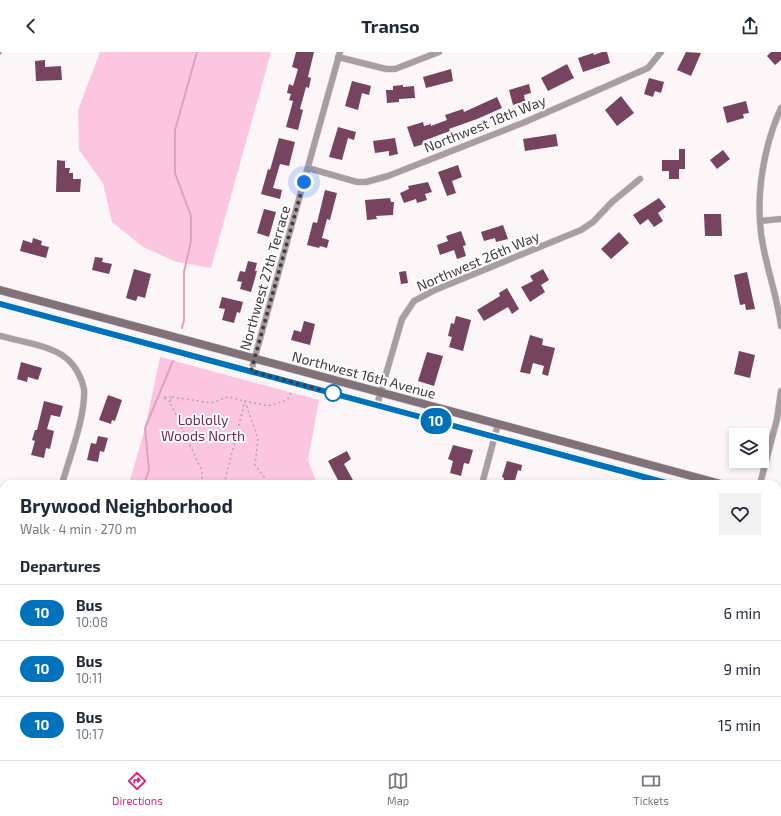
<!DOCTYPE html>
<meta charset="utf-8">
<style>
:root{--surface:#fff;--page:#f2f2f3;--text:#1f2937;--muted:#747a83;--line:#e0e1e3;--accent:#db2777}
body{margin:0;font-family:"Exo 2",sans-serif;background:var(--page);color:var(--text);height:100vh;display:flex;flex-direction:column;font-size:15px;white-space:nowrap}
*{box-sizing:border-box;margin:0}
p{font-size:13px;color:var(--muted)}
.icon{flex:none;width:22px;height:22px;fill:none;stroke:currentColor;stroke-width:2;stroke-linecap:round;stroke-linejoin:round}
.map{position:relative;flex:1;overflow:hidden}
.panel{position:absolute;left:0px;top:428px;width:781px;height:280px;display:flex;flex-direction:column;background:var(--surface);border-radius:12px 12px 0 0;box-shadow:0 2px 6px #0003}
.panel>*{flex:none}
.badge{padding:0 8px;border-radius:13px;font-size:14px;line-height:26px}
.buttons{position:absolute;left:729px;top:376px;display:grid;gap:8px}
.buttons a{display:grid;place-items:center;width:40px;height:40px;border-radius:0px;background:var(--surface);box-shadow:0 2px 6px #0003;font-size:20px}
.you{position:absolute;width:20px;height:20px;margin:-10px;border:3px solid #fff;border-radius:50%;background:#1a73e8;box-shadow:0 0 0 6px #1a73e833}
.map>.badge{position:absolute;translate:-50% -50%;box-shadow:0 0 0 2px #fff}
h2{padding:0 20px;font-size:15px;line-height:36px}
.round{display:grid;place-items:center;flex:none;width:42px;height:42px;border-radius:0px;background:var(--page)}
.headline{display:flex;align-items:center;justify-content:space-between;height:68px;padding:0 20px}
h1{font-size:19px;font-weight:700;line-height:30px}
ul{padding:0;list-style:none}
li{display:flex;align-items:center;gap:12px;height:56px;padding:0 20px;border-top:1px solid var(--line)}
li div{flex:1}
li b{display:block;font-size:15px}
li em{font-style:normal}
li .badge{min-width:44px;font-weight:700;text-align:center}
header{display:flex;justify-content:space-between;align-items:center;height:52px;padding:0 20px;background:var(--surface);font-size:18px;font-weight:700}
.tab-bar{display:flex;justify-content:space-around;align-items:center;height:56px;border-top:1px solid var(--line);background:var(--surface);font-size:11px;color:var(--muted)}
.tab-bar a{display:grid;justify-items:center;gap:2px}
.tab-bar .active{color:var(--accent)}
.map>svg:first-child{display:block}
</style>
<header><svg class="icon" aria-label="back" viewBox="0 0 24 24"><path d="M15 5l-7 7 7 7"/></svg>Transo<svg class="icon" aria-label="share" viewBox="0 0 24 24"><path d="M12 15V3M7 8l5-5 5 5M5 13v7h14v-7"/></svg></header>
<div class="map">
<svg width="781" height="708" viewBox="0 0 781 708">
<rect width="100%" height="100%" fill="#fcf6f9"/>
<path fill="#fcc6e1" d="M 100,0 L 271,0 L 211,216 L 177,210 L 143,195 L 112,170 L 103,131 L 79,98 L 78,58 Z
M 160,305 L 319,348 L 308,408 L 317,432 L 129,432 L 145,376 Z
M 35,704 L 352,704 L 357,707 L 357,708 L 31,708 Z
M 494,704 L 545,704 L 544,708 L 493,708 Z"/>
<g fill="none" stroke-linecap="round" stroke-linejoin="round">
<path stroke="#dda2c0" stroke-width="2" d="M 182,276 L 184,268 L 184,220 L 191,189 L 191,164 L 175,121 L 175,78 L 197,0
M 144,432 L 149,418 L 145,376 L 173,309
M 56,708 L 58,704"/>
</g>
<path fill="#77445f" d="M 296,0 L 314,0 L 308,25 L 311,26 L 309,36 L 306,35 L 300,57 L 303,58 L 298,78 L 286,75 L 293,49 L 289,48 L 291,42 L 287,41 L 289,32 L 293,34 L 298,17 L 292,15 Z
M 602,0 L 607,0 L 610,11 L 583,20 L 578,6 L 593,1 L 594,3 Z
M 686,0 L 701,1 L 691,24 L 677,18 Z
M 771,0 L 781,0 L 781,8 L 775,13 L 767,4 Z
M 45,8 L 45,15 L 61,14 L 62,28 L 36,29 L 35,9 Z
M 567,12 L 574,26 L 548,39 L 541,26 Z
M 451,17 L 453,29 L 426,36 L 423,25 Z
M 649,26 L 664,30 L 661,41 L 655,39 L 653,45 L 644,42 Z
M 352,29 L 371,34 L 369,43 L 362,41 L 358,58 L 345,54 Z
M 529,32 L 531,41 L 524,43 L 525,49 L 513,53 L 509,38 Z
M 403,33 L 403,35 L 414,34 L 415,46 L 399,47 L 399,50 L 387,51 L 386,38 L 393,38 L 393,34 Z
M 621,44 L 634,61 L 617,74 L 605,58 Z
M 497,45 L 502,56 L 477,67 L 449,77 L 450,79 L 423,89 L 424,92 L 414,95 L 407,75 L 423,70 L 424,74 L 431,72 L 431,74 L 447,68 L 445,63 L 463,57 L 464,60 Z
M 746,49 L 749,61 L 743,62 L 744,66 L 727,71 L 723,55 Z
M 338,75 L 356,80 L 354,88 L 348,86 L 342,108 L 329,105 Z
M 556,82 L 558,94 L 525,99 L 523,87 Z
M 279,86 L 295,90 L 289,114 L 280,112 L 273,136 L 282,138 L 280,147 L 261,142 L 268,117 L 270,118 Z
M 395,86 L 398,102 L 389,104 L 389,99 L 375,101 L 373,89 Z
M 679,97 L 685,97 L 685,117 L 679,117 L 679,127 L 669,127 L 669,119 L 662,119 L 662,108 L 679,108 Z
M 723,98 L 730,107 L 717,117 L 710,108 Z
M 57,108 L 65,109 L 65,116 L 70,116 L 69,121 L 73,121 L 73,127 L 81,127 L 80,140 L 56,140 Z
M 458,113 L 462,125 L 452,129 L 456,141 L 447,144 L 438,120 Z
M 428,130 L 432,140 L 425,142 L 427,148 L 417,151 L 416,147 L 404,151 L 400,141 L 409,137 L 408,134 Z
M 325,138 L 337,141 L 330,168 L 327,167 L 322,186 L 329,188 L 327,196 L 320,194 L 319,196 L 307,193 L 313,170 L 317,171 Z
M 390,146 L 391,150 L 394,150 L 393,163 L 376,164 L 377,167 L 367,168 L 365,148 Z
M 659,146 L 666,155 L 658,161 L 663,169 L 654,175 L 648,167 L 640,173 L 633,163 Z
M 264,157 L 276,160 L 269,185 L 257,181 Z
M 704,162 L 721,162 L 722,184 L 705,184 Z
M 503,173 L 508,187 L 496,190 L 495,186 L 484,189 L 481,180 Z
M 461,179 L 466,193 L 463,194 L 466,204 L 457,207 L 454,198 L 440,203 L 437,193 L 448,189 L 446,184 Z
M 619,180 L 629,191 L 611,207 L 601,197 Z
M 33,186 L 42,189 L 41,193 L 49,195 L 46,206 L 20,199 L 23,188 L 32,191 Z
M 95,205 L 103,206 L 102,210 L 112,212 L 109,222 L 92,218 Z
M 248,209 L 257,211 L 255,219 L 257,219 L 251,240 L 240,237 L 242,230 L 237,229 L 240,219 L 245,220 Z
M 134,217 L 151,222 L 145,246 L 138,244 L 136,249 L 126,246 Z
M 543,217 L 549,228 L 541,233 L 545,240 L 530,250 L 521,235 L 533,229 L 530,224 Z
M 406,219 L 408,231 L 401,232 L 399,220 Z
M 747,220 L 755,257 L 746,258 L 745,252 L 740,253 L 734,223 Z
M 507,236 L 519,257 L 512,262 L 508,255 L 484,269 L 477,258 L 500,244 L 499,241 Z
M 222,245 L 243,250 L 240,261 L 237,260 L 234,271 L 222,268 L 225,257 L 219,256 Z
M 456,264 L 471,268 L 463,299 L 449,295 L 452,285 L 448,284 L 451,271 L 454,272 Z
M 304,269 L 315,272 L 310,293 L 291,288 L 294,278 L 301,280 Z
M 530,283 L 543,287 L 542,293 L 555,296 L 548,324 L 542,322 L 544,314 L 533,311 L 530,322 L 520,320 Z
M 739,299 L 755,303 L 750,326 L 734,322 Z
M 427,300 L 443,304 L 434,334 L 418,329 Z
M 21,310 L 42,316 L 38,328 L 28,325 L 27,330 L 17,327 Z
M 108,343 L 122,348 L 115,369 L 112,368 L 111,372 L 99,368 Z
M 44,349 L 63,354 L 60,365 L 51,363 L 47,377 L 54,379 L 50,397 L 46,396 L 44,406 L 31,403 L 35,389 L 32,388 L 35,378 L 37,378 Z
M 98,384 L 108,386 L 104,400 L 100,399 L 98,410 L 87,408 L 91,391 L 96,392 Z
M 453,393 L 473,398 L 469,412 L 464,411 L 461,424 L 450,421 L 453,409 L 448,407 Z
M 347,399 L 351,407 L 344,412 L 354,430 L 350,432 L 340,432 L 328,409 Z
M 507,409 L 522,413 L 521,419 L 518,418 L 514,432 L 503,432 L 504,426 L 502,425 Z"/>
<g fill="none" stroke-linecap="round" stroke-linejoin="round">
<defs>
<path id="service" d="M 0,1 L 0,0"/>
<path id="minor" d="M 338,5 L 386,17 L 395,17 L 439,0
M 781,56 C 764,93 756,141 761,181 C 765,213 777,242 781,274
M 308,116 L 357,130 L 366,130 L 388,124 L 525,70 L 648,16 L 661,0
M 760,169 L 781,167
M 0,284 C 19,289 52,294 66,306 C 75,313 82,326 84,337 C 86,363 69,407 62,432
M 251,319 L 340,0
M 377,353 L 402,267 L 414,249 L 435,238 L 581,178 L 593,170 L 612,150 L 640,127
M 482,432 L 498,372
M 760,432 L 777,367 L 781,339
M 0,530 L 4,531
M 777,548 L 781,550
M 0,636 L 4,633
M 777,668 L 781,669
M 777,690 L 781,675
M 407,708 L 408,704
M 772,708 L 773,704"/>
<path id="secondary" d="M 0,238 L 721,432
M 0,252 L 671,432
M 777,447 L 781,448
M 777,461 L 781,462"/>
</defs>
<use href="#service" stroke="#d7d0d4" stroke-width="4"/>
<use href="#minor" stroke="#d7d0d4" stroke-width="7"/>
<use href="#secondary" stroke="#d7d0d4" stroke-width="9"/>
<path stroke="#aea6aa" stroke-width="1.5" stroke-dasharray="2 3" stroke-linecap="butt" d="M 172,345 L 211,351 L 228,345 L 245,349 L 258,387 L 255,413 L 265,426 L 263,432
M 170,350 L 163,345 L 172,345 L 170,350 L 202,419 L 202,432
M 224,432 L 245,349 L 268,354 L 287,348 L 292,339
M 142,704 L 144,708
M 413,706 L 420,708
M 146,708 L 147,704
M 148,708 L 154,704"/>
<use href="#service" stroke="#a89da2" stroke-width="3"/>
<use href="#minor" stroke="#a89da2" stroke-width="6"/>
<use href="#secondary" stroke="#817279" stroke-width="8"/>
</g>
<g fill="none" stroke-linecap="round" stroke-linejoin="round">
<defs>
<path id="line" d="M 0,252 L 670,432"/>
</defs>
<use href="#line" stroke="#fff" stroke-width="9"/>
<use href="#line" stroke="#0072bc" stroke-width="6"/>
<path stroke="#43393e" stroke-width="4" stroke-dasharray="0 7.2" d="M 304,130 L 251,319 L 336,342 L 333,341"/>
</g>
<circle fill="#fff" stroke="#0072bc" stroke-width="2" cx="333" cy="341" r="8"/>
<g text-anchor="middle" stroke-width="4" stroke-linejoin="round" paint-order="stroke">
<g font-size="14" fill="#43393e" stroke="#fff">
<text transform="translate(485 72) rotate(-22)" y="5">Northwest 18th Way</text>
<text transform="translate(478 209) rotate(-23)" y="5">Northwest 26th Way</text>
<text transform="translate(265 226) rotate(-74)" y="5">Northwest 27th Terrace</text>
<text transform="translate(364 323) rotate(15)" y="5">Northwest 16th Avenue</text>
</g>
<g font-size="14" fill="#702b54" stroke="#fff">
<text x="203" y="373">Loblolly<tspan x="203" dy="16">Woods North</tspan></text>
</g>
</g>
</svg>
<div class="buttons">
<a><svg class="icon" aria-label="layers" viewBox="0 0 24 24"><path d="M12 4l9 5-9 5-9-5zM3 14l9 5 9-5"/></svg></a>
</div>
<div class="you" style="left:304px;top:130px"></div>
<b class="badge" style="left:436px;top:369px;background:#0072bc;color:#fff">10</b>
<section class="panel">
<div class="headline"><div><h1>Brywood Neighborhood</h1><p>Walk · 4 min · 270 m</p></div><a class="round"><svg class="icon" aria-label="heart" viewBox="0 0 24 24"><path d="M12 20l-8-8c-3-5 5-10 8-4 3-6 11-1 8 4z"/></svg></a></div>
<h2>Departures</h2>
<ul>
<li><span class="badge" style="background:#0072bc;color:#fff">10</span><div><b>Bus</b><p>10:08</p></div><em>6 min</em></li>
<li><span class="badge" style="background:#0072bc;color:#fff">10</span><div><b>Bus</b><p>10:11</p></div><em>9 min</em></li>
<li><span class="badge" style="background:#0072bc;color:#fff">10</span><div><b>Bus</b><p>10:17</p></div><em>15 min</em></li>
</ul>
</section>
</div>
<nav class="tab-bar">
<a class="active"><svg class="icon" aria-label="directions" viewBox="0 0 24 24"><path d="M12 3l9 9-9 9-9-9zM9 14v-3h6M13 9l2 2-2 2"/></svg>Directions</a>
<a><svg class="icon" aria-label="map" viewBox="0 0 24 24"><path d="M3 6l6-2 6 2 6-2v14l-6 2-6-2-6 2zM9 4v14M15 6v14"/></svg>Map</a>
<a><svg class="icon" aria-label="tickets" viewBox="0 0 24 24"><path d="M3 7h18v10H3zM15 7v10"/></svg>Tickets</a>
</nav>
